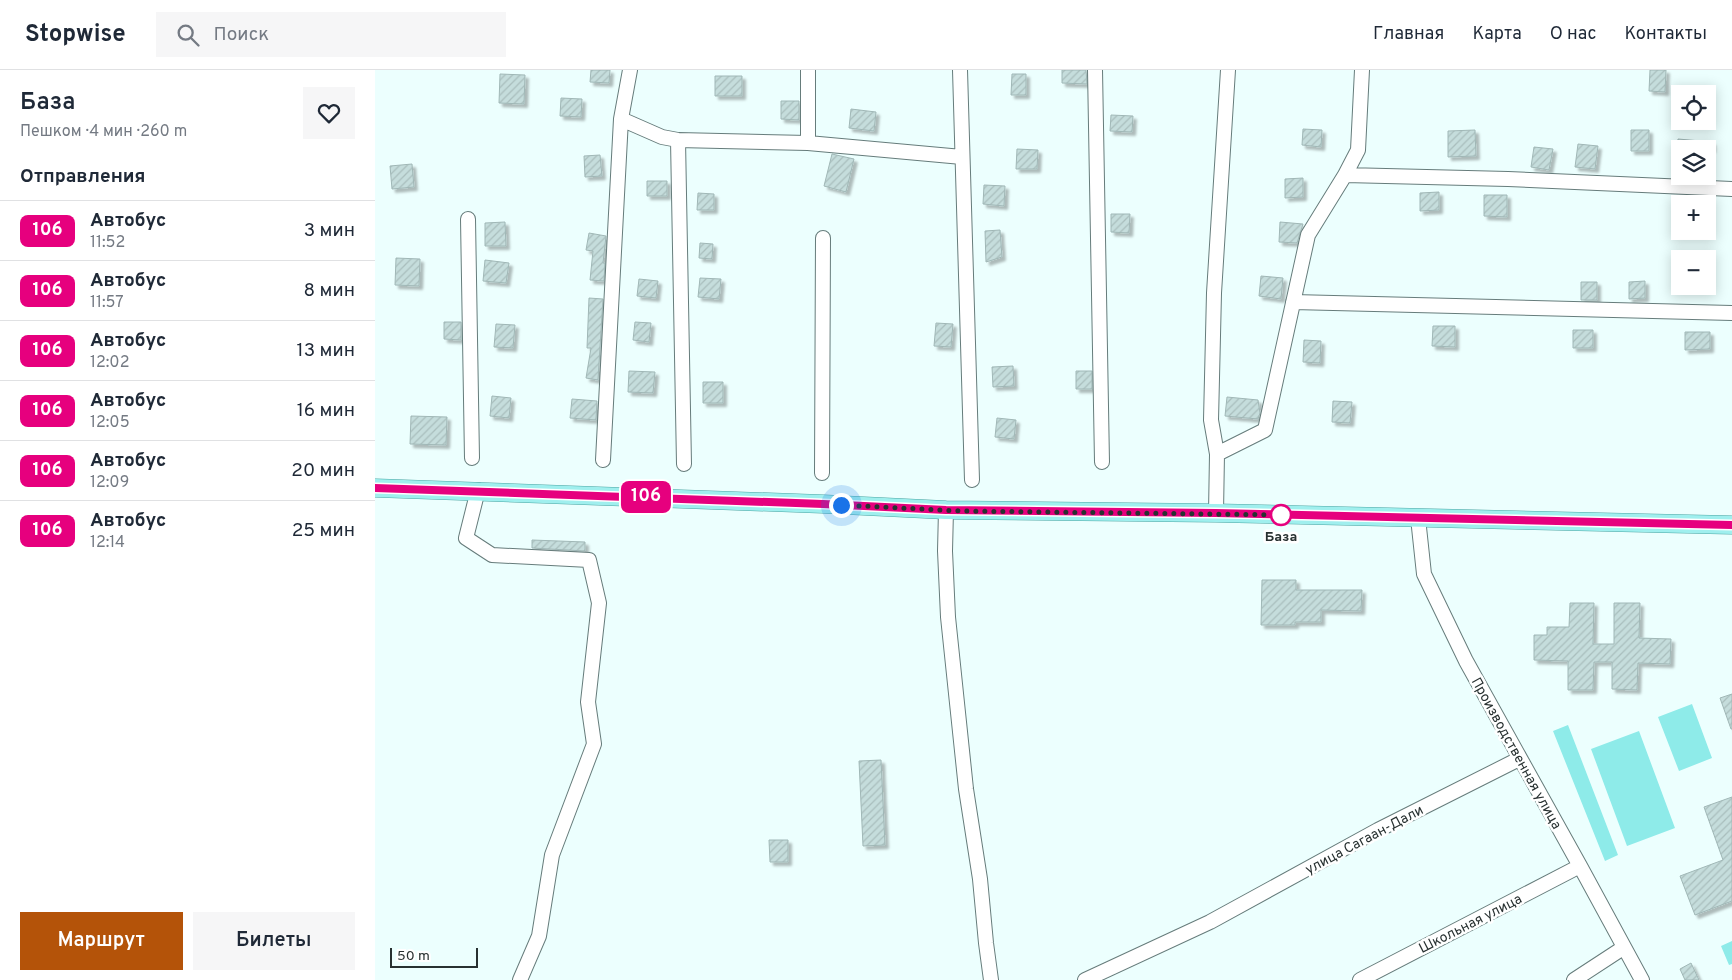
<!DOCTYPE html>
<html lang="ru">
<meta charset="utf-8">
<style>
:root{--surface:#fff;--page:#f6f6f7;--text:#1f2937;--muted:#747a83;--line:#e0e1e3;--accent:#b45309}
body{margin:0;font-family:Overpass,sans-serif;background:var(--page);color:var(--text);height:100vh;display:flex;flex-direction:column;font-size:19px;white-space:nowrap}
*{box-sizing:border-box;margin:0}
p{font-size:16px;color:var(--muted)}
.icon{flex:none;width:28px;height:28px;fill:none;stroke:currentColor;stroke-width:2;stroke-linecap:round;stroke-linejoin:round}
.map{position:relative;flex:1;overflow:hidden}
.details{display:flex;flex-direction:column;background:var(--surface);width:375px}
.details>*{flex:none}
.badge{padding:0 10px;border-radius:8px;font-size:18px;line-height:32px}
.buttons{position:absolute;left:1296px;top:15px;display:grid;gap:10px}
.buttons a{display:grid;place-items:center;width:45px;height:45px;border-radius:0px;background:var(--surface);box-shadow:0 2px 12px #0003;font-size:25px}
.scale{position:absolute;left:15px;bottom:12px;width:88px;box-sizing:border-box;padding-left:5px;border:2px solid #283131;border-top:0;font-size:14px;line-height:18px;white-space:nowrap;color:#283131;-webkit-text-stroke:4px #fff;paint-order:stroke}
.you{position:absolute;width:25px;height:25px;margin:-12px;border:4px solid #fff;border-radius:50%;background:#1a73e8;box-shadow:0 0 0 8px #1a73e833}
.map>.badge{position:absolute;translate:-50% -50%;box-shadow:0 0 0 2px #fff}
h2{padding:0 20px;font-size:19px;line-height:45px}
.round{display:grid;place-items:center;flex:none;width:52px;height:52px;border-radius:0px;background:var(--page)}
.head{display:flex;align-items:center;justify-content:space-between;height:85px;padding:0 20px}
h1{font-size:24px;font-weight:600;line-height:38px}
.action{display:flex;gap:10px;margin-top:auto;padding:10px 20px}
.action a{flex:1;height:58px;border-radius:0px;background:var(--accent);color:#fff;font-size:20px;font-weight:600;line-height:58px;text-align:center}
.action a+a{background:var(--page);color:var(--text)}
ul{padding:0;list-style:none}
li{display:flex;align-items:center;gap:15px;height:60px;padding:0 20px;border-top:1px solid var(--line)}
li div{flex:1}
li b{display:block;font-size:19px}
li em{font-style:normal}
li .badge{min-width:55px;font-weight:700;text-align:center}
header{display:flex;align-items:center;gap:30px;box-sizing:border-box;height:70px;padding:0 25px;background:var(--surface);border-bottom:1px solid var(--line)}
header strong{font-size:24px}
nav{display:flex;gap:28px;margin-inline-start:auto;font-size:18px}
.search{width:350px;height:45px;background:var(--page);display:flex;align-items:center;gap:12px;box-sizing:border-box;padding:0 18px;border-radius:0px;color:var(--muted);font-size:19px}
main{display:flex;flex:1;min-height:0}
.map>svg:first-child{display:block}
</style>
<header>
<strong>Stopwise</strong>
<div class="search"><svg class="icon" aria-label="search" viewBox="0 0 24 24"><circle cx="10" cy="10" r="6"/><path d="M15 15l6 6"/></svg>Поиск</div>
<nav><a>Главная</a><a>Карта</a><a>О нас</a><a>Контакты</a></nav>
</header>
<main>
<section class="details">
<div class="head"><div><h1>База</h1><p>Пешком · 4 мин · 260 m</p></div><a class="round"><svg class="icon" aria-label="heart" viewBox="0 0 24 24"><path d="M12 20l-8-8c-3-5 5-10 8-4 3-6 11-1 8 4z"/></svg></a></div>
<h2>Отправления</h2>
<ul>
<li><span class="badge" style="background:#e6007e;color:#fff">106</span><div><b>Автобус</b><p>11:52</p></div><em>3 мин</em></li>
<li><span class="badge" style="background:#e6007e;color:#fff">106</span><div><b>Автобус</b><p>11:57</p></div><em>8 мин</em></li>
<li><span class="badge" style="background:#e6007e;color:#fff">106</span><div><b>Автобус</b><p>12:02</p></div><em>13 мин</em></li>
<li><span class="badge" style="background:#e6007e;color:#fff">106</span><div><b>Автобус</b><p>12:05</p></div><em>16 мин</em></li>
<li><span class="badge" style="background:#e6007e;color:#fff">106</span><div><b>Автобус</b><p>12:09</p></div><em>20 мин</em></li>
<li><span class="badge" style="background:#e6007e;color:#fff">106</span><div><b>Автобус</b><p>12:14</p></div><em>25 мин</em></li>
</ul>
<div class="action"><a>Маршрут</a><a>Билеты</a></div>
</section>
<div class="map">
<svg width="1357" height="910" viewBox="0 0 1357 910">
<defs>
<pattern id="building-hatch" width="6" height="6" patternUnits="userSpaceOnUse" patternTransform="scale(1.25)"><rect width="6" height="6" fill="#c5dddc"/><path d="M-1 1l2-2M0 6l6-6M5 7l2-2" fill="none" stroke="#a9bebd"/></pattern>
<filter id="shadow"><feDropShadow dx="3.5" dy="3.5" stdDeviation="1" flood-color="#0004"/></filter>
</defs>
<rect width="100%" height="100%" fill="#ecfffe"/>
<path fill="#8eebe9" d="M 1317,634 L 1337,688 L 1304,701 L 1283,647 Z
M 1193,655 L 1243,785 L 1230,791 L 1178,661 Z
M 1264,661 L 1300,758 L 1252,776 L 1216,679 Z
M 1357,871 L 1357,894 L 1354,895 L 1346,876 Z"/>
<path fill="url(#building-hatch)" stroke="#a0b7b6" filter="url(#shadow)" d="M 216,0 L 235,0 L 234,13 L 215,12 Z
M 687,0 L 711,0 L 712,14 L 687,13 Z
M 1275,0 L 1291,0 L 1290,22 L 1274,21 Z
M 125,4 L 150,5 L 149,34 L 124,33 Z
M 637,4 L 651,4 L 651,25 L 636,25 Z
M 340,6 L 367,6 L 367,26 L 340,26 Z
M 186,28 L 207,29 L 206,47 L 185,46 Z
M 406,31 L 424,31 L 424,50 L 406,49 Z
M 476,39 L 501,42 L 499,61 L 474,58 Z
M 736,45 L 758,46 L 757,62 L 735,61 Z
M 928,59 L 947,60 L 946,77 L 927,75 Z
M 1100,60 L 1101,86 L 1073,87 L 1073,61 Z
M 1256,60 L 1274,60 L 1274,81 L 1256,81 Z
M 1303,69 L 1337,72 L 1337,79 L 1302,79 Z
M 1203,74 L 1223,76 L 1220,99 L 1200,97 Z
M 1159,77 L 1178,79 L 1174,100 L 1156,97 Z
M 642,79 L 663,80 L 662,99 L 641,99 Z
M 457,84 L 479,89 L 471,122 L 449,116 Z
M 225,85 L 227,106 L 210,107 L 209,86 Z
M 37,94 L 39,117 L 17,119 L 15,96 Z
M 928,108 L 928,127 L 910,128 L 910,109 Z
M 272,111 L 292,111 L 292,126 L 272,126 Z
M 609,115 L 630,116 L 629,136 L 608,134 Z
M 1064,122 L 1064,140 L 1045,141 L 1045,123 Z
M 323,123 L 339,124 L 339,140 L 322,140 Z
M 1109,125 L 1132,125 L 1132,147 L 1109,146 Z
M 736,144 L 755,144 L 754,163 L 736,162 Z
M 130,152 L 131,176 L 110,176 L 110,153 Z
M 905,152 L 928,154 L 922,173 L 904,172 Z
M 625,160 L 627,187 L 611,192 L 610,161 Z
M 214,163 L 231,166 L 228,193 L 230,193 L 229,211 L 215,210 L 218,181 L 211,180 Z
M 325,173 L 338,174 L 337,189 L 324,188 Z
M 21,188 L 45,189 L 44,216 L 20,215 Z
M 110,190 L 134,193 L 131,213 L 108,211 Z
M 886,206 L 908,208 L 906,229 L 884,226 Z
M 325,208 L 346,209 L 344,229 L 323,227 Z
M 264,209 L 283,211 L 281,228 L 262,226 Z
M 1270,211 L 1270,228 L 1254,229 L 1254,212 Z
M 1206,212 L 1222,212 L 1222,230 L 1206,230 Z
M 214,228 L 228,229 L 223,310 L 211,308 L 216,278 L 212,278 Z
M 69,252 L 86,252 L 86,270 L 69,269 Z
M 260,252 L 276,253 L 274,272 L 258,270 Z
M 561,253 L 578,254 L 576,277 L 559,276 Z
M 121,254 L 140,255 L 138,278 L 119,277 Z
M 1058,256 L 1080,256 L 1080,277 L 1057,276 Z
M 1198,260 L 1218,260 L 1218,278 L 1198,278 Z
M 1310,262 L 1335,262 L 1335,279 L 1310,280 Z
M 929,270 L 946,271 L 945,293 L 928,292 Z
M 638,296 L 639,316 L 618,317 L 617,297 Z
M 254,301 L 280,302 L 278,323 L 253,322 Z
M 701,301 L 717,301 L 717,319 L 701,319 Z
M 328,312 L 348,312 L 348,333 L 328,333 Z
M 117,326 L 136,328 L 134,348 L 115,346 Z
M 852,327 L 883,330 L 885,343 L 883,349 L 850,346 Z
M 197,329 L 222,331 L 221,350 L 195,348 Z
M 958,331 L 977,332 L 975,353 L 957,352 Z
M 36,346 L 72,347 L 71,375 L 35,374 Z
M 622,348 L 641,350 L 639,369 L 620,367 Z
M 157,470 L 210,472 L 210,481 L 157,478 Z
M 887,510 L 921,510 L 921,520 L 987,520 L 986,541 L 946,540 L 946,552 L 920,552 L 920,555 L 886,555 Z
M 1195,533 L 1219,533 L 1218,574 L 1239,574 L 1239,533 L 1265,533 L 1264,568 L 1296,569 L 1295,594 L 1263,593 L 1262,620 L 1237,619 L 1237,592 L 1219,592 L 1218,620 L 1193,620 L 1193,591 L 1159,590 L 1159,565 L 1172,565 L 1172,557 L 1194,557 Z
M 1357,624 L 1357,659 L 1356,659 L 1345,628 Z
M 506,690 L 510,775 L 488,776 L 484,691 Z
M 1357,727 L 1357,831 L 1320,845 L 1305,806 L 1348,790 L 1329,737 Z
M 394,770 L 413,770 L 413,792 L 395,792 Z
M 1316,893 L 1324,910 L 1310,910 L 1305,899 Z"/>
<g fill="none" stroke-linecap="round" stroke-linejoin="round">
<defs>
<path id="minor" d="M 255,0 L 246,49 L 287,67 L 303,70 L 433,73 L 587,87
M 433,0 L 433,73
M 585,0 L 597,410
M 720,0 L 727,392
M 303,70 L 309,394
M 970,105 L 1133,109 L 1357,119
M 93,149 L 97,388
M 918,232 L 1357,243
M 842,384 L 890,360 L 933,165 L 970,105 L 983,80 L 987,0
M 228,390 L 246,49
M 447,403 L 448,168
M 103,420 L 91,468 L 117,485 L 214,490 L 224,533 L 213,632 L 219,674 L 177,785 L 164,866 L 145,910
M 571,440 L 570,481 L 573,547 L 591,719 L 605,809 L 611,873 L 616,910
M 841,443 L 842,384 L 836,350 L 839,223 L 853,0
M 1043,448 L 1049,504 L 1091,591 L 1205,796 L 1267,910
M 710,910 L 835,852 L 1003,760 L 1144,689
M 985,910 L 1205,796
M 1199,910 L 1248,878"/>
<path id="major" d="M 0,418 L 448,434 L 571,440 L 841,443 L 1357,455"/>
</defs>
<use href="#minor" stroke="#667c7b" stroke-width="16"/>
<use href="#major" stroke="#4ca6a4" stroke-width="19"/>
<use href="#minor" stroke="#fff" stroke-width="14"/>
<use href="#major" stroke="#a0efee" stroke-width="18"/>
</g>
<g fill="none" stroke-linecap="round" stroke-linejoin="round">
<defs>
<path id="line" d="M 0,418 L 448,434 L 571,440 L 841,443 L 1357,455"/>
</defs>
<use href="#line" stroke="#fff" stroke-width="11"/>
<use href="#line" stroke="#e6007e" stroke-width="8"/>
<path stroke="#283131" stroke-width="5" stroke-dasharray="0 9" d="M 466,435 L 586,441 L 915,445 L 906,445"/>
</g>
<circle fill="#fff" stroke="#e6007e" stroke-width="2.5" cx="906" cy="445" r="10"/>
<g text-anchor="middle" stroke-width="5" stroke-linejoin="round" paint-order="stroke">
<g font-size="14" font-weight="bold" fill="#283131" stroke="#fff">
<text x="906" y="471">База</text>
</g>
<g font-size="14" fill="#283131" stroke="#fff">
<text transform="translate(1142 683) rotate(61)" y="5">Производственная улица</text>
<text transform="translate(989 769) rotate(-28)" y="5">улица Сагаан-Дали</text>
<text transform="translate(1095 853) rotate(-27)" y="5">Школьная улица</text>
</g>
</g>
</svg>
<div class="buttons">
<a><svg class="icon" aria-label="locate" viewBox="0 0 24 24"><circle cx="12" cy="12" r="6"/><path d="M12 2v4M12 18v4M2 12h4M18 12h4"/></svg></a>
<a><svg class="icon" aria-label="layers" viewBox="0 0 24 24"><path d="M12 4l9 5-9 5-9-5zM3 14l9 5 9-5"/></svg></a>
<a>+</a>
<a>−</a>
</div>
<div class="scale">50 m</div>
<div class="you" style="left:466px;top:435px"></div>
<b class="badge" style="left:271px;top:427px;background:#e6007e;color:#fff">106</b>
</div>
</main>
